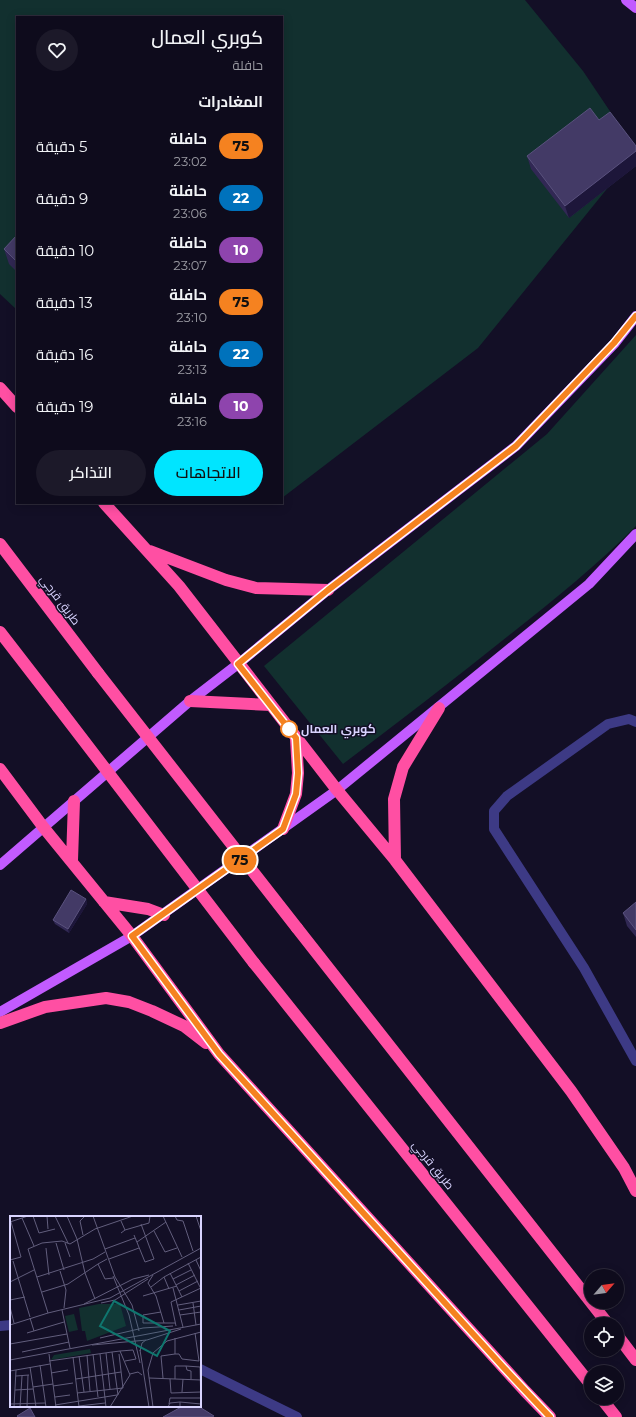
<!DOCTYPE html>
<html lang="ar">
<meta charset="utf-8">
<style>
:root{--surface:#0e0b1c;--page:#1c1929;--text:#f1f3f6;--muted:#9b9ba3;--line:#2e2b3b;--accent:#00e5ff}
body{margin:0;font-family:Montserrat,Cairo,sans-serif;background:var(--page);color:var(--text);direction:rtl;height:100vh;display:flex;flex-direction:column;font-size:15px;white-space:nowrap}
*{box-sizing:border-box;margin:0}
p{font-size:13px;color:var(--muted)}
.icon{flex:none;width:22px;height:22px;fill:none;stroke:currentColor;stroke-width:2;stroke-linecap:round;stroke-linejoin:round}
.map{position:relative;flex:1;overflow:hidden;direction:ltr}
.details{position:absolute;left:16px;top:16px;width:267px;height:488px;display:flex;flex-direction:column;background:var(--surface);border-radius:0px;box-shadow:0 2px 10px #0003,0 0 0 1px var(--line);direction:rtl}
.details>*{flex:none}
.badge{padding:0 8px;border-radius:13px;font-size:14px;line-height:26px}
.needle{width:26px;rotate:62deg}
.tools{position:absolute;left:584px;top:1269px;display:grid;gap:8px}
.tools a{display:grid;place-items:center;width:40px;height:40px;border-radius:50%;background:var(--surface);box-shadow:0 2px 10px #0003,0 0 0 1px var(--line);font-size:20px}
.map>.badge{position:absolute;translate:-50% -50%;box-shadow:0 0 0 2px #fff}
h2{padding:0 20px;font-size:15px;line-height:36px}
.round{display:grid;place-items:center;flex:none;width:42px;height:42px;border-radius:21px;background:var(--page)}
.head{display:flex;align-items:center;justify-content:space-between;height:68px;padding:0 20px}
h1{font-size:19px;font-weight:600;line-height:30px}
.action{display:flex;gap:8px;margin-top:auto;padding:8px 20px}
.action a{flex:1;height:46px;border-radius:24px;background:var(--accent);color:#111;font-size:16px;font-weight:600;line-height:46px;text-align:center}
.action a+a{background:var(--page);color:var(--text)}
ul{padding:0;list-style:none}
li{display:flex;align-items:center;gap:12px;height:52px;padding:0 20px}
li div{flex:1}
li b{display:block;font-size:15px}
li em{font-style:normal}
li .badge{min-width:44px;font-weight:700;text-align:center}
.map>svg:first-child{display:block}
</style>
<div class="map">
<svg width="636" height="1417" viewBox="0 0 636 1417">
<rect width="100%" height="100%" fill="#130f26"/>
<path fill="#12302f" d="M 0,0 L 525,0 L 583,71 L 636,150 L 636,153 L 478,348 L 282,498 L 282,17 L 17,17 L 17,310 L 0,294 Z
M 636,335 L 636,526 C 597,565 555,599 512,633 C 456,678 400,721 343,764 L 264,666 L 547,434 Z"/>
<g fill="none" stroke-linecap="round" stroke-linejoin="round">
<path stroke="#3d3a85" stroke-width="10" d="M 636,722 L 629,719 L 608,724 L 507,796 L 494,811 L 494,829 L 584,968 L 636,1061
M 0,1326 L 11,1325
M 200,1369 L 297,1417"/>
<path stroke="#c25bff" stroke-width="10" d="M 626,0 L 636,8
M 0,865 L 190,701 L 238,664 L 328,590 L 516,446 L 615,343 L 636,316
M 0,1012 L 132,936 L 337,790 L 589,584 L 636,534"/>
<path stroke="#ff4fa3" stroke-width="12" d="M 0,388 L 17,407
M 104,503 L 179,586 L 337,790 L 395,860 L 571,1091 L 624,1168 L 636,1191
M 0,544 L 98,673
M 150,551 L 226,580 L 256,588 L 328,590
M 0,632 L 58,707
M 190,701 L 271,705
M 0,769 L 44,828 L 132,936 L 219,1054 L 525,1391 L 550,1417
M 283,829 L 296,794 L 298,773 L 296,739
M 72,860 L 74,801
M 395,860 L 394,799 L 403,767 L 439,708
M 104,902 L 148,909 L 164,915
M 297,928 L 608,1324
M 254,963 L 591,1385
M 0,1023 L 45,1007 L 106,998 L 129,1002 L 152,1011 L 184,1026 L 206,1043
M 617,1335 L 636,1360
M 601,1398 L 616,1417"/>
<path stroke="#ff4fa3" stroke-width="12" d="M 98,673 L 297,928
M 58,707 L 254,963"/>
</g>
<path fill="#312854" d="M 599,120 L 636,146 L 636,166 L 569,218 L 531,169 L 527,156 Z
M 17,235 L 17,272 L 9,264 L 4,249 Z
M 86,899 L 87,904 L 69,933 L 55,924 L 53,920 Z
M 636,902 L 636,937 L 627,926 L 623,913 Z"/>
<path fill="#1d163a" d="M 636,151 L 636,166 L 569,218 L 565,206 Z
M 86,899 L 87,904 L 69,933 L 68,929 Z"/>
<path fill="#433a66" stroke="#5a527e" d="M 590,108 L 599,120 L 610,112 L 636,146 L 636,151 L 565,206 L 527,156 Z
M 17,235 L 17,262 L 4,249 Z
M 71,890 L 86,899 L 68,929 L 53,920 Z
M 636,902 L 636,930 L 623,913 Z
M 183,1406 L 198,1406 L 214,1416 L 212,1417 L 163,1417 Z
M 30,1408 L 35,1417 L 18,1417 L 17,1416 Z"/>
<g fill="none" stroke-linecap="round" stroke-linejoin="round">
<defs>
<path id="line" d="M 550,1417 L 504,1368 L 219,1054 L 132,936 L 283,829 L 296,794 L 298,773 L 296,738 L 238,664 L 328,590 L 516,446 L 614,343 L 636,316"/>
</defs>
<use href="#line" stroke="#fff" stroke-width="9"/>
<use href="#line" stroke="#f58220" stroke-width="6"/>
</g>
<circle fill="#fff" stroke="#f58220" stroke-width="2" cx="289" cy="729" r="8"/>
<g text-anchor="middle" stroke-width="3" stroke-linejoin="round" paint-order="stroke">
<g font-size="12" fill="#d9d4ff" stroke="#130f26">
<text transform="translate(60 600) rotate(53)" y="4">طريق قرجي</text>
<text transform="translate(433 1165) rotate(51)" y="4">طريق قرجي</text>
</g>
<g font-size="12" font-weight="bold" fill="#d9d4ff" stroke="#130f26" text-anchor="start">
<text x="301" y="733">كوبري العمال</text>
</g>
</g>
<g transform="translate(10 1216)">
<rect width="191" height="191" fill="#130f26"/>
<path d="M 89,88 L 110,88 L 116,110 L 77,125 L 75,115 L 72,115 L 69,92 ZM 64,98 L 68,114 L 59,116 L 55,100 ZM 80,133 L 81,137 L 41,144 L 44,139 Z" fill="#12302f"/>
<path fill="none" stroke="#625e7d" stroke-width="1" d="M 23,0 L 29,17 L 45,13M 37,0 L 38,13M 45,0 L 58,27M 57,0 L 67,23 L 75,57 L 85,83M 83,0 L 105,61 L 122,89 L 129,115M 153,0 L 172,41M 165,0 L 167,4 L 173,5 L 183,35M 186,0 L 191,15M 12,2 L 24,30M 111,5 L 115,14 L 111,17M 0,6 L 18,0M 115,14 L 139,7 L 140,0M 144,15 L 155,36 L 167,32M 73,19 L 70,5 L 75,0M 124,19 L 135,46 L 144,43 L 131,8M 127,26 L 156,6M 46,27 L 54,54M 55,27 L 60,41M 36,32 L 39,59M 95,33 L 125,22M 97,43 L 88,48 L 95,63 L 103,62M 99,43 L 129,32M 0,44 L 11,41 L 1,6M 186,44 L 191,55M 3,45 L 20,101M 178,47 L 191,73M 50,55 L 56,74 L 54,92M 160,57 L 172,81M 143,59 L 138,67 L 146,80 L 154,107M 103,60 L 119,99 L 130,147M 27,61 L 83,43 L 95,36M 154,61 L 159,73M 163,63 L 181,54M 0,66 L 24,54M 166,69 L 185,59M 141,71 L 154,61 L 191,41M 163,72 L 173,111M 169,75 L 188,65M 32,76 L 58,68 L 88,48M 133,80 L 167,70M 0,84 L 15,81M 91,87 L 105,84 L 138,63M 183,87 L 186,109M 74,88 L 123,63 L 139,59M 168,89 L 191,85M 0,91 L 4,107M 52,94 L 60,132M 169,94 L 191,90M 151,96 L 133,99 L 133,107 L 165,107M 38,97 L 18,33 L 32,27 L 52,25 L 60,28 L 85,13 L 123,0M 170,99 L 191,96M 20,102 L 24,115M 0,109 L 38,97 L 100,82 L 191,32M 166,110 L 161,86 L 191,72M 17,117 L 54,106M 90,122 L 133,112 L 163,110M 0,128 L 57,118M 82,129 L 137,124 L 171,113M 130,134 L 139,191M 110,135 L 123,134 L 126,143 L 115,145M 130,135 L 132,127 L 136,124M 12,136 L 59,126M 96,137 L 100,173M 39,138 L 46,191M 83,138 L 88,181M 90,138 L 96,191M 165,138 L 169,138 L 172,143 L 189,145 L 185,117M 77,139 L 80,175M 69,140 L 74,176M 63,141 L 69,191M 0,144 L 191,108M 39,145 L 102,136 L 108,179M 30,149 L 36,191M 20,151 L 26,191M 0,155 L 40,148M 41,157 L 58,154M 120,158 L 128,156 L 132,159M 6,160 L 19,159M 139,162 L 191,164M 153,162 L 151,140 L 165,138 L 165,122M 66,163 L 111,156M 160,163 L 161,177 L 191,176M 165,163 L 165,150 L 176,150M 181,163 L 181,155 L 177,154 L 176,150 L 190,151 L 191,191M 43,170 L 63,167M 23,171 L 43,168M 5,174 L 23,173M 172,176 L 173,163M 67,177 L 113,172 L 109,138M 45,181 L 60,179M 0,188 L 35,187M 159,188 L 160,182 L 191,182M 45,189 L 107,179M 69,190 L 95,187M 4,191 L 6,154M 10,191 L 12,160M 17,191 L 18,159M 100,191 L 120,159 L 110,135 L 102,136M 143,191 L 138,154 L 143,137 L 157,125 L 191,116M 158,191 L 160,187 L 170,186M 170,191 L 170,186 L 191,188"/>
<path fill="#0f766e" fill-opacity="0.15" stroke="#0f766e" stroke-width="2" d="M 104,85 L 160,115 L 147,140 L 90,110 Z"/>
<rect width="191" height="191" fill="none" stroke="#d9d4ff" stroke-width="2"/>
</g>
</svg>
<div class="tools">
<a><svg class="needle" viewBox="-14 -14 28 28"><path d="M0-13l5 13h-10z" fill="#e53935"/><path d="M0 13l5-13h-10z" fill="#9b9ba3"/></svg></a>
<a><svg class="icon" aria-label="locate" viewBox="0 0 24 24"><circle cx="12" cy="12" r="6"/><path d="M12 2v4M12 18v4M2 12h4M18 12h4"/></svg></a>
<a><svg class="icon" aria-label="layers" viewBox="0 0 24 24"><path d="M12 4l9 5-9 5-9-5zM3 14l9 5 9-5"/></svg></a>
</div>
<b class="badge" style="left:240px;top:860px;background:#f58220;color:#111">75</b>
<section class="details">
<div class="head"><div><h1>كوبري العمال</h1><p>حافلة</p></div><a class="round"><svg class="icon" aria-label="heart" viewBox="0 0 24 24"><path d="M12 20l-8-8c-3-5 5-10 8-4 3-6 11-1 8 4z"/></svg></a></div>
<h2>المغادرات</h2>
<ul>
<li><span class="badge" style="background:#f58220;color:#111">75</span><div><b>حافلة</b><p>23:02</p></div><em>5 دقيقة</em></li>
<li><span class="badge" style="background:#0072bc;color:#fff">22</span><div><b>حافلة</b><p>23:06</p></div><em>9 دقيقة</em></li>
<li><span class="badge" style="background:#8e44ad;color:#fff">10</span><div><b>حافلة</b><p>23:07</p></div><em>10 دقيقة</em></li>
<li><span class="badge" style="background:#f58220;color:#111">75</span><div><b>حافلة</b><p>23:10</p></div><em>13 دقيقة</em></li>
<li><span class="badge" style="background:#0072bc;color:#fff">22</span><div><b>حافلة</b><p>23:13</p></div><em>16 دقيقة</em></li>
<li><span class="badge" style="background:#8e44ad;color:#fff">10</span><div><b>حافلة</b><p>23:16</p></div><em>19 دقيقة</em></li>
</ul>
<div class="action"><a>الاتجاهات</a><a>التذاكر</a></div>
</section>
</div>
